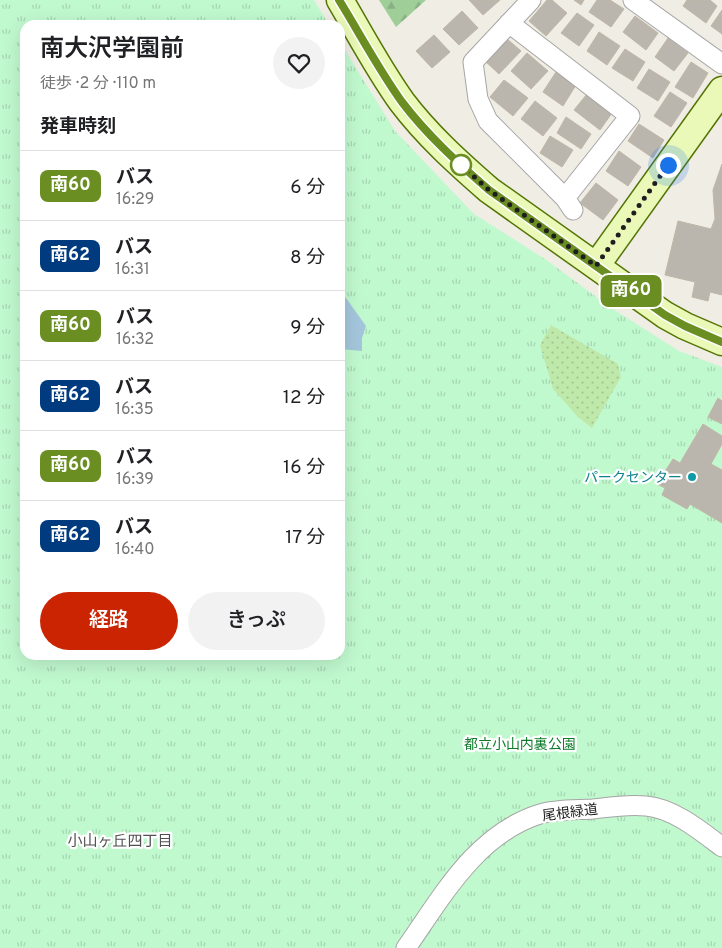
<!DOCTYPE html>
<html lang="ja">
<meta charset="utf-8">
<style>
:root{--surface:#fff;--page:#f2f2f2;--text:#202124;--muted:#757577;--line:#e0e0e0;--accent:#ca2402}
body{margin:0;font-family:Overpass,"Noto Sans JP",sans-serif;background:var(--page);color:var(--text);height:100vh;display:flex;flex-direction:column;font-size:19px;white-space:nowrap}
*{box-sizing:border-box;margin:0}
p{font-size:16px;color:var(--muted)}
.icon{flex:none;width:28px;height:28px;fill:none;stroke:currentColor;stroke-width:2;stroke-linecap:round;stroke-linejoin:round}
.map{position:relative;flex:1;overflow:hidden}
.sheet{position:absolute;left:20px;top:20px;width:325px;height:640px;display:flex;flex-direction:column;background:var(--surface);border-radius:15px;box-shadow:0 5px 20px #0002}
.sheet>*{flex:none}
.badge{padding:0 10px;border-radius:8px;font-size:18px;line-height:32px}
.you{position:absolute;width:25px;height:25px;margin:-12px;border:4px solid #fff;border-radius:50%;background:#1a73e8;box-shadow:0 0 0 8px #1a73e833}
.map>.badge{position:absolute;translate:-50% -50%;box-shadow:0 0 0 2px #fff}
h2{padding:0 20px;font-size:19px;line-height:45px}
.round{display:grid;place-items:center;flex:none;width:52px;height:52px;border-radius:26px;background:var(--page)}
.overview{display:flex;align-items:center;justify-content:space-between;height:85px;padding:0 20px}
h1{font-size:24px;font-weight:600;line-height:38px}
.cta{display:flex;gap:10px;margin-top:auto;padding:10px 20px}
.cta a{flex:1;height:58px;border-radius:30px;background:var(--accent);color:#fff;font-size:20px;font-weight:600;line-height:58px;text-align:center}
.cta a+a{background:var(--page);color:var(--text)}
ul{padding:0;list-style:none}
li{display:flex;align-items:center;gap:15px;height:70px;padding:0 20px;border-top:1px solid var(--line)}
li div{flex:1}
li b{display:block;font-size:19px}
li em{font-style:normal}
li .badge{min-width:55px;font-weight:700;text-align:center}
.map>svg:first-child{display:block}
</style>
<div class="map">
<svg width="722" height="948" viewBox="0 0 722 948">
<defs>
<pattern id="forest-firs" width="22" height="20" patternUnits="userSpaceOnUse" patternTransform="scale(1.25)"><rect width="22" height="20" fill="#9fce99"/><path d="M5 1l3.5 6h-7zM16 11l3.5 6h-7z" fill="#88b083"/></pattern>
<pattern id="park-tufts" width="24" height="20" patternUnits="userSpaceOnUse" patternTransform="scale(1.25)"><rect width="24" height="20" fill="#c1f9cf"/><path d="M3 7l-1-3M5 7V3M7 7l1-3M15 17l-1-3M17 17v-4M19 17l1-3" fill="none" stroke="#a5d5b1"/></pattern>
<pattern id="garden-dots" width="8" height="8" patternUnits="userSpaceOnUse" patternTransform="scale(1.25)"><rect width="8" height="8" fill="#bee9aa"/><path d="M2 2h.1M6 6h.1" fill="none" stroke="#a3c792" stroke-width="1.8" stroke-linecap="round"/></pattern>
</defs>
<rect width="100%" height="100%" fill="#efede4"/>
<path fill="url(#forest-firs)" d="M 379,0 L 426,0 L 396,27 Z"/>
<path fill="url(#park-tufts)" d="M 0,0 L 314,0 L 329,25 L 25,25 L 25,655 L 340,655 L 340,42 L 395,131 L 474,214 L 545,259 L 610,307 L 679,351 L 722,367 L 722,948 L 0,948 Z"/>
<path fill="url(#garden-dots)" d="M 551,325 L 618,364 L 621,377 L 592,428 L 578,417 L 553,389 L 540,345 Z"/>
<path fill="#a4c6dc" d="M 340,296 L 346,298 L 366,326 L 362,338 L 362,351 L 340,349 Z"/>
<path fill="#bbb6ad" stroke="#c0b6a6" d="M 469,0 L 500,0 L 483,15 Z
M 547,0 L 552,0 L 567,13 L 546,36 L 529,21 Z
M 574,0 L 584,0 L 581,5 Z
M 597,0 L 610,0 L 624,9 L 611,27 L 589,12 Z
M 687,0 L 710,0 L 717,6 L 706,23 L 683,6 Z
M 722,10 L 722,34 L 711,26 Z
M 462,11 L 478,28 L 459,45 L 443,29 Z
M 577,13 L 594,25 L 579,46 L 561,33 Z
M 635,16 L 658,33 L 646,50 L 623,32 Z
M 599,32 L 620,46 L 607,65 L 587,51 Z
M 434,35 L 450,52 L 432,68 L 416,51 Z
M 506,38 L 521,51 L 499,74 L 485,61 Z
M 668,38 L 688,53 L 674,71 L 655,57 Z
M 625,49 L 645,62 L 633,81 L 612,68 Z
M 527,53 L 548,71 L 531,89 L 511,71 Z
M 691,62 L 708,73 L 693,98 L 675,87 Z
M 649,69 L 670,82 L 658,101 L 637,88 Z
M 556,72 L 576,85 L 563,106 L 543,92 Z
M 504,80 L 528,98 L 513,116 L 490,97 Z
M 670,92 L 687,103 L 671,127 L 654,116 Z
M 587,94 L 612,113 L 600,130 L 574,110 Z
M 535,101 L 557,118 L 543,136 L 521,119 Z
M 566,117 L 591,134 L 581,149 L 557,133 Z
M 639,124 L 664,140 L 653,158 L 628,141 Z
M 550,136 L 573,150 L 562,167 L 540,153 Z
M 619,151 L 641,167 L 628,186 L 606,171 Z
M 722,164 L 722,295 L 710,292 L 708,301 L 692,297 L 695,282 L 665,275 L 678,221 L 711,229 L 715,219 L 713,190 Z
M 596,183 L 618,200 L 603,220 L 580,203 Z
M 718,398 L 722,401 L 722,424 L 708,417 Z
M 703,424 L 722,436 L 722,444 L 711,464 L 722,470 L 722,523 L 690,504 L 687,509 L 662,495 L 665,488 L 657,484 L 673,459 L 680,463 Z"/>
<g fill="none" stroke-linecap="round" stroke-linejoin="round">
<defs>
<path id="street" d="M 531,0 L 473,62 L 478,99 L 488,121 L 565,198 L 573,210
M 633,0 L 722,64
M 509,23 L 630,116 L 565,198
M 406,948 C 442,897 476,834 540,814 C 556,809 576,810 593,809 C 610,807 628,804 646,806 C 673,808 701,831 722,847"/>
<path id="secondary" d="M 340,0 C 360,34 379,70 402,102 C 427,135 458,163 489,190 L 665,315 L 685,326 L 722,342
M 596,266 L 722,90"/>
</defs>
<use href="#street" stroke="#a5a5a5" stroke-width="21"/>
<use href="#secondary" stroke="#557406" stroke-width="29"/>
<use href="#street" stroke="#fff" stroke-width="19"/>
<use href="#secondary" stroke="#eaf9b8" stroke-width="26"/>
</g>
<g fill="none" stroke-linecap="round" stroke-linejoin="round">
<defs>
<path id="line" d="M 339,0 C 360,34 379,70 402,102 C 427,135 458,163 489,190 L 665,315 L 685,326 L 722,342"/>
</defs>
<use href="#line" stroke="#fff" stroke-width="11"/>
<use href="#line" stroke="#6b8e23" stroke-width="8"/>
<path stroke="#1e1e1e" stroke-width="5" stroke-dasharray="0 9" d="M 461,165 L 489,190 L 596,266 L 668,165"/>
</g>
<circle fill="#fff" stroke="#6b8e23" stroke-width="2.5" cx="461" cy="165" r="10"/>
<circle fill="#0f9aa8" stroke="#fff" stroke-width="2" cx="692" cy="477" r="5"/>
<g text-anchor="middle" stroke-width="4.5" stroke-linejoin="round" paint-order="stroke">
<g font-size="14" fill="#0d838f" stroke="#fff" text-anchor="end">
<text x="682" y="482">パークセンター</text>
</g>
<g font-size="14" fill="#0c7b29" stroke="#fff">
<text x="520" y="749">都立小山内裏公園</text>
</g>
<g font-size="14" fill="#1e1e1e" stroke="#fff">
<text transform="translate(570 812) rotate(-7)" y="5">尾根緑道</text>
</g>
<g font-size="15" fill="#515151" stroke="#fff">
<text x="120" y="846">小山ヶ丘四丁目</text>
</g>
</g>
</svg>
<div class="you" style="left:668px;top:165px"></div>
<b class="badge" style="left:631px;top:291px;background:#6b8e23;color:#fff">南60</b>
<section class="sheet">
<div class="overview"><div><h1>南大沢学園前</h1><p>徒歩 · 2 分 · 110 m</p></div><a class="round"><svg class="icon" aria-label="heart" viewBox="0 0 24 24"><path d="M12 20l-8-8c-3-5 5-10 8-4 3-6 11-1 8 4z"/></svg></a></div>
<h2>発車時刻</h2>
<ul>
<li><span class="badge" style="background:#6b8e23;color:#fff">南60</span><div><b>バス</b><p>16:29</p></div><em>6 分</em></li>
<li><span class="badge" style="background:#003b80;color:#fff">南62</span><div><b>バス</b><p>16:31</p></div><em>8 分</em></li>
<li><span class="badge" style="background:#6b8e23;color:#fff">南60</span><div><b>バス</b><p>16:32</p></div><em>9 分</em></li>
<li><span class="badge" style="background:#003b80;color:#fff">南62</span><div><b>バス</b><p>16:35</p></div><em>12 分</em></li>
<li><span class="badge" style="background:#6b8e23;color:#fff">南60</span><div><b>バス</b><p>16:39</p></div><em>16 分</em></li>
<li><span class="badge" style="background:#003b80;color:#fff">南62</span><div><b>バス</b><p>16:40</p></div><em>17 分</em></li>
</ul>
<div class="cta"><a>経路</a><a>きっぷ</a></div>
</section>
</div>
